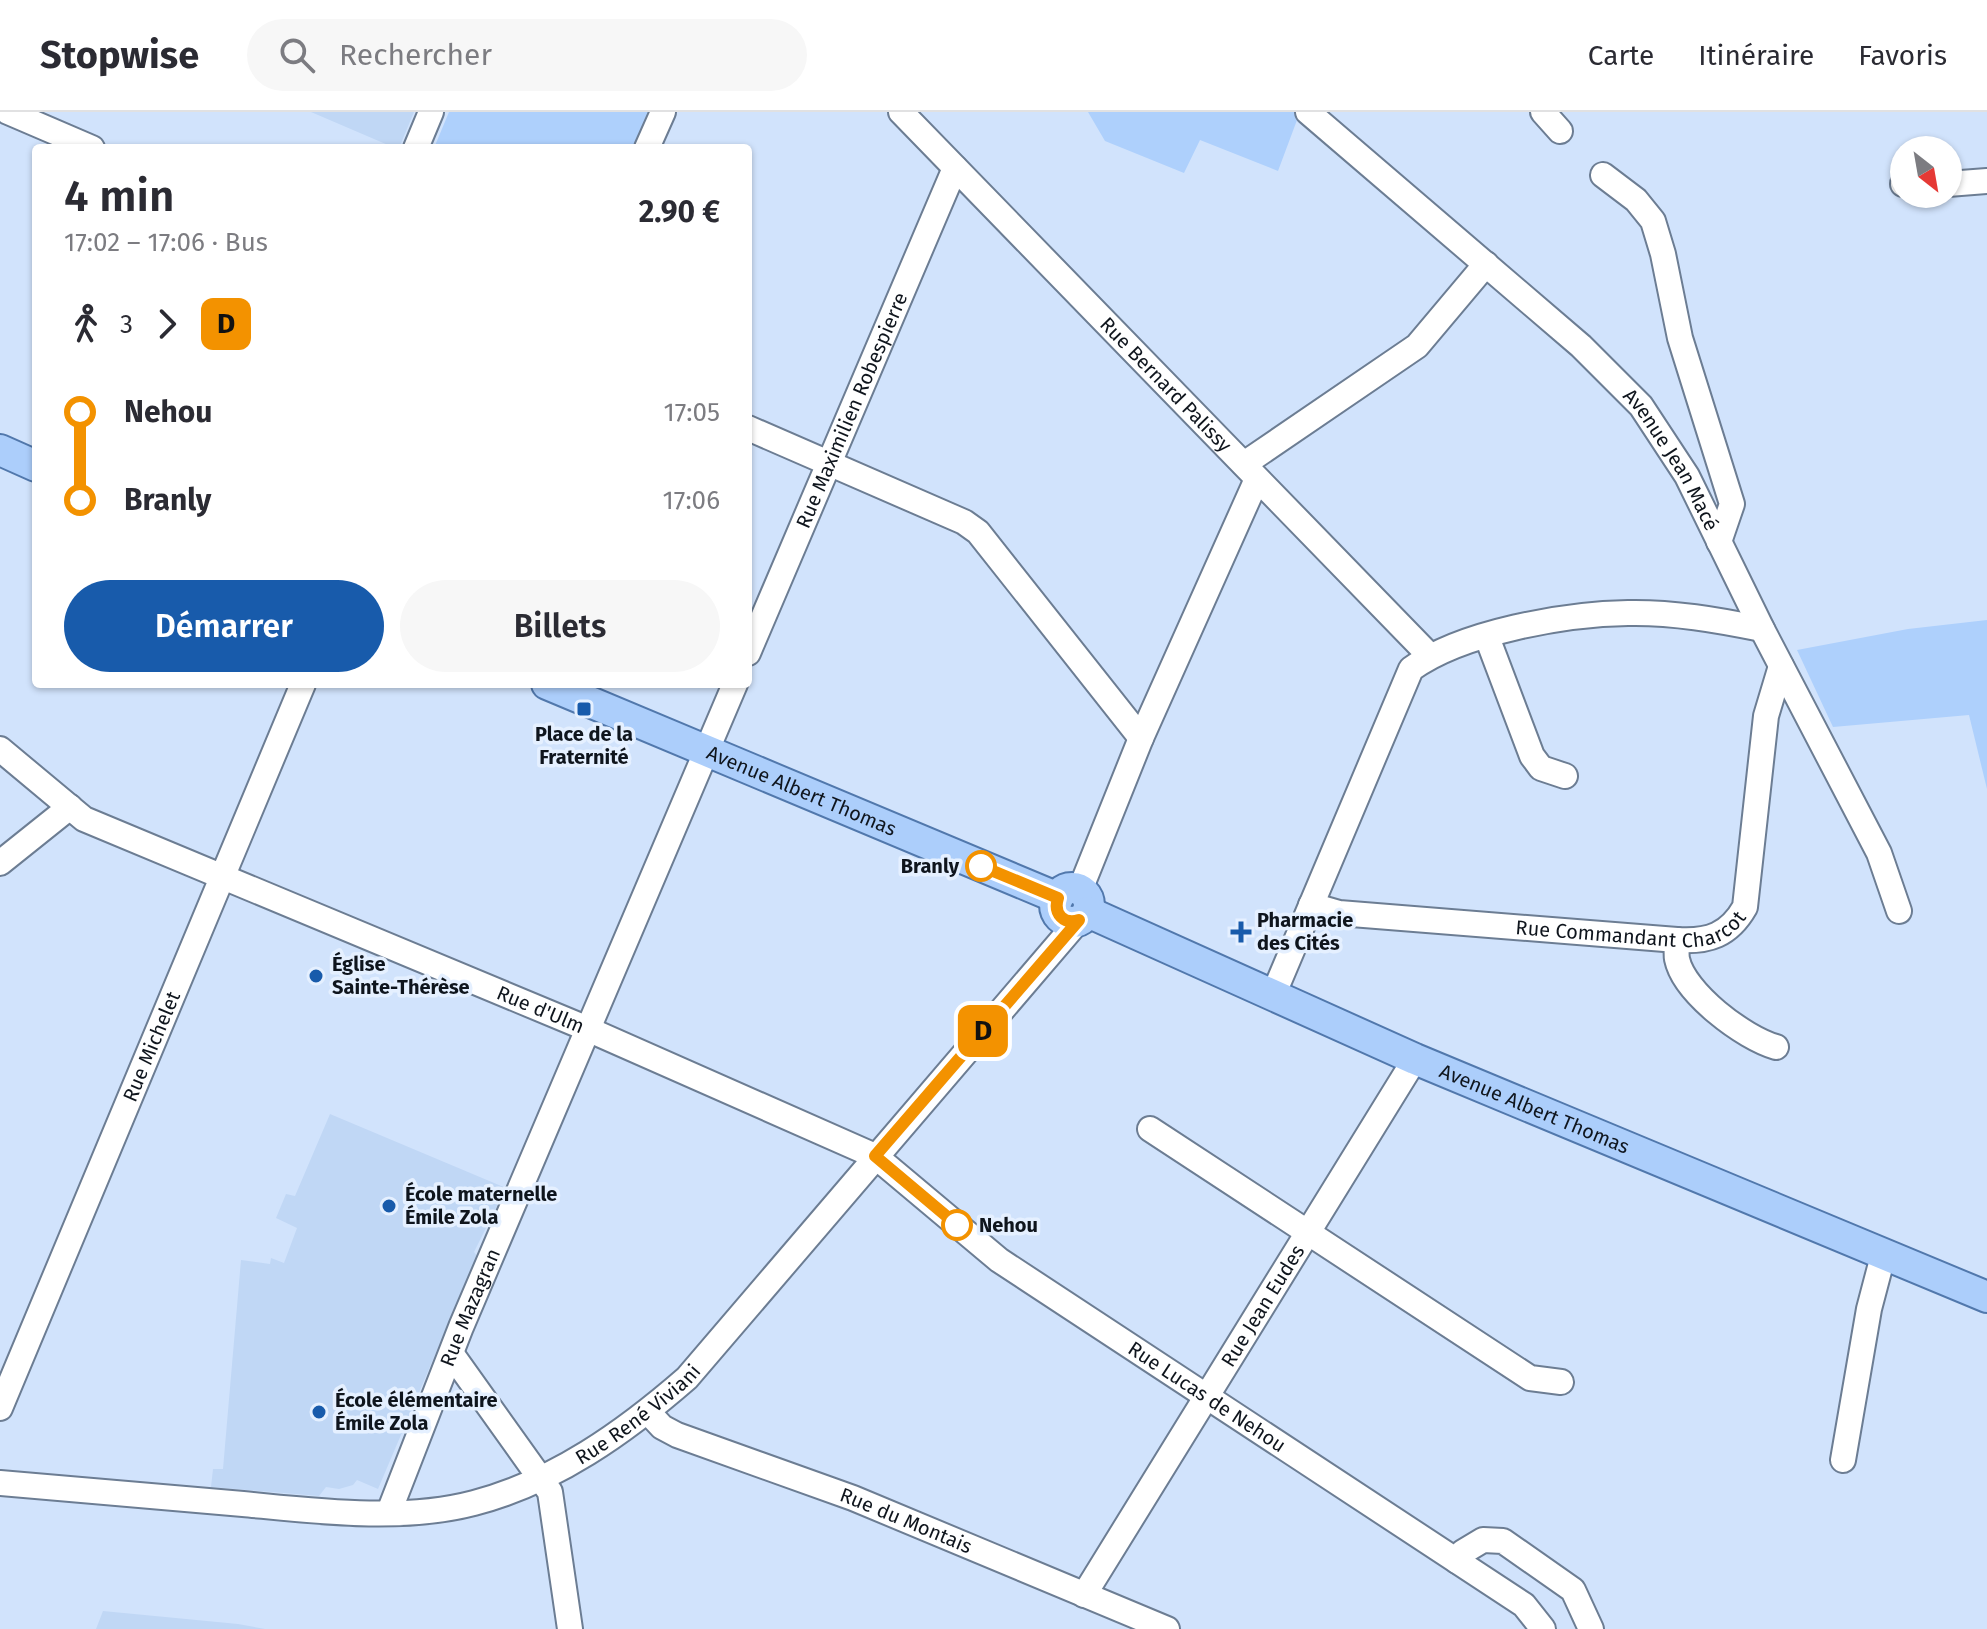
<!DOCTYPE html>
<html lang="fr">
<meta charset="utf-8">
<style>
:root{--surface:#fff;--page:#f7f7f7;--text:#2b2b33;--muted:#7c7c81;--line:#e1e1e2;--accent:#185bab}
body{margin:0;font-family:"Fira Sans",sans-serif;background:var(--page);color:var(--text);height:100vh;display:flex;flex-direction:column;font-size:30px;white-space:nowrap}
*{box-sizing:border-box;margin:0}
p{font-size:26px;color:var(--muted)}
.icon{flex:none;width:44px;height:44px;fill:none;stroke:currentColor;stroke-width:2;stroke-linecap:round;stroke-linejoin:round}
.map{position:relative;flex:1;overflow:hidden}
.sheet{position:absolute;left:32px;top:32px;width:720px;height:544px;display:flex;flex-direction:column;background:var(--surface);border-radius:8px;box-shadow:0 2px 6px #0004}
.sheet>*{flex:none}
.badge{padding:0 16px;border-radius:12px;font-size:28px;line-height:52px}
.needle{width:52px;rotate:149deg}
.fabs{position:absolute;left:1890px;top:24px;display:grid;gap:16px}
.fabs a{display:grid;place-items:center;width:72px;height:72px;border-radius:50%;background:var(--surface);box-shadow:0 2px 6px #0004;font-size:40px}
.map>.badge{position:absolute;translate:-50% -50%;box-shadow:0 0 0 4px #fff}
.legs{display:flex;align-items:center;gap:12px;height:88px;padding:0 32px;font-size:26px}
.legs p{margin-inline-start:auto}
.summary{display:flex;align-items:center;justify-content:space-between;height:136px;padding:0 32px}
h1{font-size:44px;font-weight:600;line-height:60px}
.primary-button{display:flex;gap:16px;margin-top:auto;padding:16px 32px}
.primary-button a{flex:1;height:92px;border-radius:48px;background:var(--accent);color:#fff;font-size:32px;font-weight:600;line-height:92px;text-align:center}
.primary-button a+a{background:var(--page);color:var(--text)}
ul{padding:0 32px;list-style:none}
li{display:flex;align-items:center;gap:28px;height:88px;font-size:30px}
li i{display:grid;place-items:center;width:12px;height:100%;margin:0 10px;background:currentColor}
li i::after{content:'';width:20px;height:20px;margin:-10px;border:6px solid;border-radius:50%;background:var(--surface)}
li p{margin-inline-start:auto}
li:first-child i{background:linear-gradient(#0000 50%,currentColor 0)}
li:last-child i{background:linear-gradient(currentColor 50%,#0000 0)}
header{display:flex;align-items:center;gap:48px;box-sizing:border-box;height:112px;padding:0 40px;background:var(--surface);border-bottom:2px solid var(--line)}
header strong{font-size:38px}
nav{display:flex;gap:44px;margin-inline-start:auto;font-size:28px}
.search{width:560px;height:72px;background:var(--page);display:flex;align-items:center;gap:20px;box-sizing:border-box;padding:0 28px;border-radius:44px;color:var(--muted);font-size:30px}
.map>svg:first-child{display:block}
</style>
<header>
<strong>Stopwise</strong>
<div class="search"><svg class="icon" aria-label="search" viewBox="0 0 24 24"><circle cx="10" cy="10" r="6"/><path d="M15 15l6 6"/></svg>Rechercher</div>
<nav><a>Carte</a><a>Itinéraire</a><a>Favoris</a></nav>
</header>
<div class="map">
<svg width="1987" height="1517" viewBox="0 0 1987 1517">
<rect width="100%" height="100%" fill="#d1e3fc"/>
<path fill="#c0d7f5" d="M 311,0 L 414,0 L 399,36 L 395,36 Z
M 330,1002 L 506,1076 L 474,1140 L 477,1144 L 378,1377 L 357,1368 L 353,1373 L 339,1377 L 326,1375 L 319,1384 L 211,1375 L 213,1357 L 223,1357 L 241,1148 L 270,1152 L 271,1146 L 284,1151 L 297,1116 L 276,1106 L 286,1082 L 295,1084 Z
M 103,1499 L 238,1512 L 265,1517 L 96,1517 Z"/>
<path fill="#aed0fc" d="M 449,0 L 649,0 L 633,36 L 434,36 Z
M 1088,0 L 1300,0 L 1278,59 L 1200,28 L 1184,61 L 1105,29 Z
M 1987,508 L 1987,677 L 1969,603 L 1833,615 L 1797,538 L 1908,517 Z"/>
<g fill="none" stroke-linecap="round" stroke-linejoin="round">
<defs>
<g id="minor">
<path d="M 8,0 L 92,36"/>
<path id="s1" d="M 901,0 L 1430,544"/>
<path id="s2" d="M 1308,0 L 1581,234 L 1641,294 L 1687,364 L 1762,517 L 1879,741 L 1899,799"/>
<path d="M 1543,0 L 1560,19"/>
<path d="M 416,36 L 431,0"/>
<path d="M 647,36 L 663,0"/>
<path d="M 1603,63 L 1636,88 L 1653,109 L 1663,142 L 1680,226 L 1732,392 L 1719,430"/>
<path d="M 1903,72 L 1904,72"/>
<path d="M 1948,72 L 1987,69"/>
<path d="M 748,316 L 964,410 L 978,420 L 1141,626"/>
<path d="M 1244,352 L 1417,234 L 1486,152"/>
<path d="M 1487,525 L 1532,644 L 1541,656 L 1565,664"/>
<path id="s3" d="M 748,541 L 955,56"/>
<path id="s4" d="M 0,637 L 84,707 L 576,912 L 875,1044 L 999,1148 L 1524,1493 L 1543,1517"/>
<path d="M 0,751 L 70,695"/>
<path d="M 1080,778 L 1141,626 L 1257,367"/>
<path id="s5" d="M 1311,793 L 1339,801 L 1677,828 C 1709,830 1729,823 1745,795 L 1766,604 L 1781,554"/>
<path d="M 1677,828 C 1677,834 1676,842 1677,847 C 1684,881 1744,926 1776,935"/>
<path d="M 1274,881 L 1411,557 C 1462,520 1565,502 1628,501 C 1672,500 1718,508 1762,517"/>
<path d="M 1150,1017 L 1530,1266 L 1561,1270"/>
<path d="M 453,1244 L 550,1380 L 570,1517"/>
<path id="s6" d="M 0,1296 L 303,572"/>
<path id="s7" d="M 648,1300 L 662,1315 L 677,1323 L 853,1386 L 1167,1517"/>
<path d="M 1843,1348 L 1869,1197 L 1884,1140"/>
<path id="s8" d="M 0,1371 C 81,1378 162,1385 243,1392 C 316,1399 402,1410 474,1391 C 555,1370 625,1320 687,1266 L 1079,808"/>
<path id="s9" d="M 389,1400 L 461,1215 L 735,572"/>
<path d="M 1457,1449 L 1463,1440 L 1483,1428 L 1503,1429 L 1573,1478 L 1591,1517"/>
<path id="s10" d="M 1084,1483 L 1415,947"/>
</g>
<g id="major">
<path d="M 0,338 L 36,354"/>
<path id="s11" d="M 547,572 L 1058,786"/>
<circle cx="1072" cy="793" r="17"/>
<path id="s12" d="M 1088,800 L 1415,947 L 1987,1185"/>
</g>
</defs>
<use href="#minor" stroke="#6c7d93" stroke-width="28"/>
<use href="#major" stroke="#5178ac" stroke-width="34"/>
<use href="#minor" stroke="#fff" stroke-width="24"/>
<use href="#major" stroke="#accefb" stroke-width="30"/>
</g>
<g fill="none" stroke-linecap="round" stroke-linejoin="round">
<defs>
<path id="line-1" d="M 957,1113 L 875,1044 L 1079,808 C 1064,813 1053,802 1058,786 L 981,754"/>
</defs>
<use href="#line-1" stroke="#fff" stroke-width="18"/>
<use href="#line-1" stroke="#f39200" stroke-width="12"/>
</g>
<g fill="#185bab" stroke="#e5f0ff" stroke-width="3">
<rect x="576" y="589" width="16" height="16" rx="4"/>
<path d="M1237 808h8v8h8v8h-8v8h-8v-8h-8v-8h8z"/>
<circle cx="316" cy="864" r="8"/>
<circle cx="389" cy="1094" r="8"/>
<circle cx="319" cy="1300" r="8"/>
</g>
<g fill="#fff" stroke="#f39200" stroke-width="4">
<circle cx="981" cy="754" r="14"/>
<circle cx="957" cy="1113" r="14"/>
</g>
<g text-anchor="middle" stroke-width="7" stroke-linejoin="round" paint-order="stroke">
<g font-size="20" fill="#0f151d" stroke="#e5f0ff">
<text dy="7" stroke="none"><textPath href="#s1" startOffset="380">Rue Bernard Palissy</textPath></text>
<text dy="7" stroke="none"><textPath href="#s3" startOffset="264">Rue Maximilien Robespierre</textPath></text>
<text dy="7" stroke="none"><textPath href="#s2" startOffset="506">Avenue Jean Macé</textPath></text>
<text dy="7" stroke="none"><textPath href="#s11" startOffset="276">Avenue Albert Thomas</textPath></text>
<text dy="7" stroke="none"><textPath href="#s5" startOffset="324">Rue Commandant Charcot</textPath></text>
<text dy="7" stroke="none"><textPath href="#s4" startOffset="604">Rue d'Ulm</textPath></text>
<text dy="7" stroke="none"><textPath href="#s6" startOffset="392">Rue Michelet</textPath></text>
<text dy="7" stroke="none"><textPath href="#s12" startOffset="488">Avenue Albert Thomas</textPath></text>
<text dy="7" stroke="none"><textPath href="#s10" startOffset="340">Rue Jean Eudes</textPath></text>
<text dy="7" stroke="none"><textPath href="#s9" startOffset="220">Rue Mazagran</textPath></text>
<text dy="7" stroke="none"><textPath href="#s4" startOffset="1380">Rue Lucas de Nehou</textPath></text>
<text dy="7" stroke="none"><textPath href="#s8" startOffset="664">Rue René Viviani</textPath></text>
<text dy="7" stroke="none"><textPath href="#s7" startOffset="282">Rue du Montais</textPath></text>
</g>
<g font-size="20" font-weight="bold" fill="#0f151d" stroke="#e5f0ff" text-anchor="start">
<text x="584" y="629" text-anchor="middle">Place de la<tspan x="584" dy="23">Fraternité</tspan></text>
<text x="1257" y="815">Pharmacie<tspan x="1257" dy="23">des Cités</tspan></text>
<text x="332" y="859">Église<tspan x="332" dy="23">Sainte-Thérèse</tspan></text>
<text x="405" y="1089">École maternelle<tspan x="405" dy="23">Émile Zola</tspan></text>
<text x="335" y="1295">École élémentaire<tspan x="335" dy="23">Émile Zola</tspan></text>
</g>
<g font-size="20" font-weight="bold" fill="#0f151d" stroke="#e5f0ff" text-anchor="end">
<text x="959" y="761">Branly</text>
<text x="979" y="1120" text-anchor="start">Nehou</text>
</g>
</g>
</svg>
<div class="fabs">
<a><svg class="needle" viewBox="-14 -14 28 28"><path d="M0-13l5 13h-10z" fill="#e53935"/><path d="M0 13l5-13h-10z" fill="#7c7c81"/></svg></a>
</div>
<b class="badge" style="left:983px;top:919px;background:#f39200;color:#111">D</b>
<section class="sheet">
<div class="summary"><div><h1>4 min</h1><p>17:02 – 17:06 · Bus</p></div><b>2.90 €</b></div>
<div class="legs"><svg class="icon" aria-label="walk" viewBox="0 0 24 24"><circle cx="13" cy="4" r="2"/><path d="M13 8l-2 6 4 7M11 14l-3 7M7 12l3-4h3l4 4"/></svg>3<svg class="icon" aria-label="forward" viewBox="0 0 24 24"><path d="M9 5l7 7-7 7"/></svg><b class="badge" style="background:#f39200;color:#111">D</b></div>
<ul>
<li><i style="color:#f39200"></i><b>Nehou</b><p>17:05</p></li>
<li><i style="color:#f39200"></i><b>Branly</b><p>17:06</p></li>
</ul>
<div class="primary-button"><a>Démarrer</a><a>Billets</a></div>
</section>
</div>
